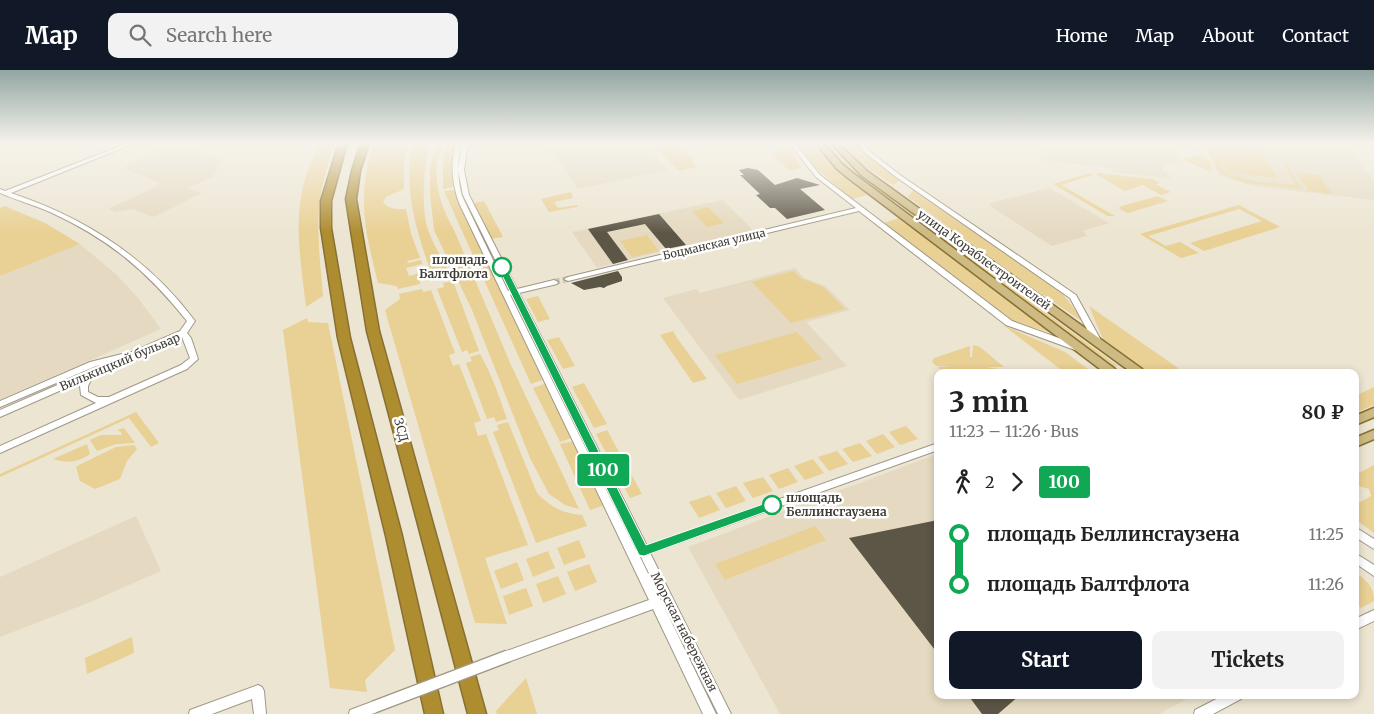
<!DOCTYPE html>
<meta charset="utf-8">
<style>
:root{--surface:#fff;--page:#f2f2f2;--text:#222;--muted:#767676;--accent:#111827}
body{margin:0;font-family:Merriweather,serif;background:var(--page);color:var(--text);height:100vh;display:flex;flex-direction:column;font-size:19px;white-space:nowrap}
*{box-sizing:border-box;margin:0}
p{font-size:16px;color:var(--muted)}
.icon{flex:none;width:28px;height:28px;fill:none;stroke:currentColor;stroke-width:2;stroke-linecap:round;stroke-linejoin:round}
.map{position:relative;flex:1;overflow:hidden}
.sheet{position:absolute;left:934px;top:299px;width:425px;height:330px;display:flex;flex-direction:column;background:var(--surface);border-radius:10px;box-shadow:0 2px 8px #0003}
.sheet>*{flex:none}
.badge{padding:0 10px;border-radius:4px;font-size:18px;line-height:32px}
.map>.badge{position:absolute;translate:-50% -50%;box-shadow:0 0 0 2px #fff}
.legs{display:flex;align-items:center;gap:8px;height:55px;padding:0 15px;font-size:16px}
.legs p{margin-inline-start:auto}
.head{display:flex;align-items:center;justify-content:space-between;height:85px;padding:0 15px}
h1{font-size:28px;font-weight:700;line-height:38px}
.button{display:flex;gap:10px;margin-top:auto;padding:10px 15px}
.button a{flex:1;height:58px;border-radius:10px;background:var(--accent);color:#fff;font-size:20px;font-weight:700;line-height:58px;text-align:center}
.button a+a{background:var(--page);color:var(--text)}
ul{padding:0 15px;list-style:none}
li{display:flex;align-items:center;gap:18px;height:50px;font-size:19px}
li i{display:grid;place-items:center;width:8px;height:100%;margin:0 6px;background:currentColor}
li i::after{content:'';width:12px;height:12px;margin:-6px;border:4px solid;border-radius:50%;background:var(--surface)}
li p{margin-inline-start:auto}
li:first-child i{background:linear-gradient(#0000 50%,currentColor 0)}
li:last-child i{background:linear-gradient(currentColor 50%,#0000 0)}
header{display:flex;align-items:center;gap:30px;box-sizing:border-box;height:70px;padding:0 25px;background:var(--accent);color:#fff}
header strong{font-size:24px}
nav{display:flex;gap:28px;margin-inline-start:auto;font-size:18px}
.search{width:350px;height:45px;background:var(--page);display:flex;align-items:center;gap:12px;box-sizing:border-box;padding:0 18px;border-radius:10px;color:var(--muted);font-size:19px}
.map>svg:first-child{display:block}
</style>
<header>
<strong>Map</strong>
<div class="search"><svg class="icon" aria-label="search" viewBox="0 0 24 24"><circle cx="10" cy="10" r="6"/><path d="M15 15l6 6"/></svg>Search here</div>
<nav><a>Home</a><a>Map</a><a>About</a><a>Contact</a></nav>
</header>
<div class="map">
<svg width="1374" height="644" viewBox="0 0 1374 644">
<rect width="100%" height="100%" fill="#ece5d2"/>
<path fill="#e5dac1" d="M 175,73 L 222,90 L 213,107 L 188,118 L 202,123 L 154,147 L 132,139 L 116,142 L 108,139 L 158,116 L 160,113 L 123,98 L 155,84 L 152,82 Z
M 586,73 L 643,73 L 668,100 L 578,119 L 550,79 Z
M 1040,73 L 1195,73 L 1199,81 L 1180,79 L 1174,81 L 1182,91 L 1163,96 L 1162,100 L 1173,109 L 1112,102 L 1111,98 L 1042,90 Z
M 1206,73 L 1341,73 L 1345,78 L 1349,78 L 1374,111 L 1374,130 L 1253,116 L 1220,106 Z
M 1049,118 L 1068,129 L 1109,153 L 1083,161 L 1087,166 L 1052,176 L 990,136 L 990,133 Z
M 723,130 L 754,161 L 688,176 L 686,175 L 597,198 L 572,162 Z
M 80,174 L 117,205 L 138,228 L 161,259 L 0,330 L 0,206 Z
M 795,198 L 804,208 L 825,216 L 850,240 L 806,252 L 847,296 L 739,330 L 663,228 L 696,219 L 700,223 Z
M 937,384 L 938,625 L 1194,625 L 1159,644 L 780,644 L 688,477 Z
M 136,446 L 161,501 L 88,533 L 0,567 L 0,507 Z"/>
<path fill="#e9d094" d="M 320,73 L 336,73 C 332,80 330,87 328,95 C 313,140 319,179 323,226 L 306,237 C 299,177 289,129 320,73 Z
M 374,73 L 408,73 L 404,91 L 404,119 L 386,127 L 383,132 C 389,140 397,139 406,139 L 411,164 L 420,188 L 407,191 L 408,193 L 421,190 L 422,194 L 406,198 L 409,206 L 425,202 L 427,209 L 420,211 L 420,214 L 398,219 L 397,216 L 378,213 C 365,160 356,127 374,73 Z
M 412,73 L 431,73 C 423,91 421,141 428,160 C 434,177 445,192 452,208 L 442,210 L 440,206 L 433,208 C 417,163 403,121 412,73 Z
M 436,73 L 443,73 C 430,104 438,131 454,160 L 511,295 L 579,439 L 565,435 L 549,424 L 530,388 L 472,240 L 434,160 L 430,123 L 430,99 Z
M 447,73 L 454,73 L 452,90 L 454,117 L 443,119 L 443,88 Z
M 655,73 L 677,73 L 694,89 L 691,91 L 697,97 L 679,101 L 652,74 Z
M 795,73 L 813,73 L 835,96 L 867,125 L 852,129 L 817,99 Z
M 824,73 L 829,73 L 849,95 L 896,132 L 891,133 C 868,115 841,98 824,73 Z
M 841,73 L 857,73 L 866,83 L 901,110 L 893,115 L 864,96 Z
M 1205,73 L 1212,73 L 1227,103 L 1257,112 L 1296,115 L 1282,92 L 1286,93 L 1302,119 L 1247,113 L 1225,106 L 1217,100 Z
M 1214,73 L 1257,73 L 1277,108 L 1228,102 Z
M 790,80 L 801,98 L 790,101 L 772,84 Z
M 1200,85 L 1204,86 L 1211,92 L 1212,102 L 1185,91 L 1184,89 Z
M 1090,103 L 1093,105 L 1061,115 L 1115,146 L 1108,146 L 1053,114 Z
M 1099,103 L 1153,109 L 1160,113 L 1155,114 L 1171,122 L 1161,125 L 1143,115 L 1125,121 L 1095,104 Z
M 1297,103 L 1319,105 L 1332,124 L 1309,121 Z
M 914,119 L 1062,223 L 1086,254 L 1015,206 L 908,127 Z
M 455,120 L 463,142 L 545,309 L 531,314 L 444,121 Z
M 571,122 L 573,128 L 554,132 L 558,138 L 577,135 L 578,137 L 549,142 L 541,129 Z
M 1157,126 L 1168,131 L 1128,143 L 1119,139 L 1121,138 L 1119,137 Z
M 484,131 L 503,167 L 491,169 L 474,133 Z
M 899,135 L 1118,296 L 1113,297 L 896,136 Z
M 1239,135 L 1280,157 L 1204,181 L 1190,173 L 1262,151 L 1239,139 L 1148,166 L 1166,176 L 1180,172 L 1199,183 L 1181,188 L 1140,164 Z
M 5,136 L 45,153 L 80,174 L 0,206 L 0,138 Z
M 708,137 L 724,153 L 707,157 L 692,141 Z
M 899,148 L 1050,262 L 1010,251 L 884,153 Z
M 647,165 L 659,181 L 632,187 L 620,171 Z
M 793,201 L 802,209 L 822,216 L 845,239 L 791,253 L 752,212 Z
M 453,211 L 479,281 L 469,284 L 467,280 L 462,282 L 437,219 L 444,217 L 443,213 Z
M 422,219 L 423,222 L 431,220 L 455,283 L 449,285 L 453,296 L 459,294 L 481,351 L 474,353 L 478,366 L 486,364 L 528,475 L 485,488 L 507,554 L 475,553 L 385,240 L 400,229 L 399,224 Z
M 538,226 L 550,249 L 538,252 L 526,229 Z
M 1089,236 L 1178,298 L 1177,302 L 1146,302 L 1104,272 Z
M 307,248 L 308,252 L 328,253 L 395,580 L 365,610 L 367,622 L 330,618 L 283,260 Z
M 1003,255 L 1065,282 L 1092,302 L 1064,302 Z
M 673,261 L 677,268 L 707,309 L 693,313 L 660,265 Z
M 797,262 L 822,289 L 737,314 L 715,285 Z
M 559,267 L 575,296 L 563,299 L 547,270 Z
M 973,275 L 980,277 L 1004,297 L 986,297 L 998,299 L 988,302 L 943,302 L 938,297 L 952,297 L 936,296 L 932,292 L 934,288 L 970,276 L 970,287 L 972,287 Z
M 480,284 C 492,305 499,326 507,349 L 496,352 L 494,347 L 487,349 L 466,293 L 472,291 L 470,287 Z
M 547,313 L 574,367 L 560,372 L 533,318 Z
M 584,313 L 607,354 L 594,358 L 572,317 Z
M 1374,317 L 1374,335 L 1355,343 L 1355,326 Z
M 136,342 L 159,373 L 151,377 L 129,348 L 0,407 L 0,404 Z
M 508,352 L 537,423 C 549,436 563,444 582,445 L 587,456 L 536,473 L 493,362 L 499,360 L 497,355 Z
M 906,356 L 918,369 L 900,375 L 889,362 Z
M 124,358 L 135,373 L 116,374 L 97,381 L 90,370 L 101,365 L 122,365 L 121,362 L 117,360 Z
M 607,360 L 642,424 L 630,428 L 596,364 Z
M 883,364 L 895,377 L 877,384 L 866,371 Z
M 575,371 L 606,435 L 590,440 L 560,374 Z
M 860,373 L 872,386 L 853,392 L 842,379 Z
M 87,374 L 90,384 C 78,393 67,393 53,389 Z
M 134,375 L 137,379 L 127,391 L 120,409 L 95,419 L 80,411 L 76,397 L 81,394 L 116,377 Z
M 837,381 L 848,394 L 829,401 L 818,387 Z
M 813,389 L 824,403 L 805,410 L 794,396 Z
M 1374,395 L 1374,463 L 1355,449 L 1355,435 L 1371,426 L 1369,419 L 1355,415 L 1355,405 Z
M 788,398 L 798,412 L 779,419 L 769,405 Z
M 763,407 L 773,421 L 753,428 L 743,413 Z
M 736,416 L 746,431 L 726,438 L 716,423 Z
M 710,425 L 720,440 L 699,448 L 689,432 Z
M 815,456 L 826,470 L 725,510 L 715,494 Z
M 579,470 L 586,487 L 564,495 L 557,478 Z
M 548,481 L 555,498 L 533,507 L 526,489 Z
M 517,492 L 524,510 L 501,519 L 494,501 Z
M 589,494 L 597,512 L 575,521 L 567,502 Z
M 1355,502 C 1367,511 1374,516 1374,531 L 1361,538 L 1355,533 Z
M 558,506 L 566,524 L 543,533 L 536,514 Z
M 526,518 L 533,536 L 509,545 L 503,526 Z
M 132,567 L 134,583 L 87,604 L 85,588 Z
M 526,608 L 537,644 L 497,644 L 496,641 Z"/>
<path fill="#5c5646" d="M 748,98 L 758,100 L 775,115 L 797,108 L 820,115 L 800,119 L 825,140 L 787,149 L 775,138 L 770,138 L 756,125 L 760,124 L 740,105 L 744,105 L 739,100 Z
M 659,144 L 686,175 L 666,179 L 645,154 L 607,162 L 628,190 L 613,194 L 588,159 Z
M 618,201 L 622,207 L 622,211 L 607,216 L 604,218 L 600,217 L 584,220 L 571,213 Z
M 938,450 L 938,584 L 849,468 Z
M 968,625 L 1020,625 L 998,644 L 982,644 Z"/>
<g fill="none" stroke-linecap="round" stroke-linejoin="round">
<path stroke="#c9c3b3" stroke-width="6" stroke-dasharray="6 3" stroke-linecap="butt" d="M 554,212 L 568,209"/>
<defs>
<path id="minor" d="M 128,73 L 135,73 L 11,123 C 86,148 148,188 195,251 L 187,263 L 191,268 L 198,289 L 187,299 L 0,383 L 0,376 L 96,333 L 81,325 L 80,316 L 82,311 L 0,347 L 0,340 L 108,293 L 96,296 L 0,337 L 0,331 L 90,292 L 122,284 L 125,285 L 180,261 L 187,251 C 147,201 109,169 50,142 C 34,135 16,130 0,123 L 0,119 L 5,121 ZM 182,267 L 190,288 L 181,295 L 109,327 L 98,327 L 88,322 L 88,316 L 93,306 Z
M 456,73 L 462,73 C 457,91 457,107 462,126 L 508,221 L 510,220 L 463,125 L 458,100 L 462,73 L 468,73 L 464,100 L 469,125 L 517,219 L 554,210 L 558,212 L 557,214 L 519,223 L 647,476 L 938,373 L 938,380 L 650,483 L 731,644 L 718,644 L 641,487 L 640,487 L 716,644 L 703,644 L 653,539 L 508,592 L 504,590 L 502,586 L 504,582 L 649,530 L 459,133 C 452,113 450,94 456,73 ZM 512,224 L 637,479 L 636,480 L 510,225 Z
M 789,73 L 795,73 L 820,105 L 1012,251 L 1081,276 L 1082,278 L 1081,280 L 1075,280 L 1006,255 L 859,141 L 568,211 L 564,209 L 568,207 L 856,138 L 816,107 Z
M 857,73 L 863,73 L 868,80 L 900,105 L 1076,225 L 1103,274 L 1102,276 L 1096,276 L 1070,228 L 896,107 L 864,82 Z
M 1355,457 L 1374,469 L 1374,479 L 1355,467 Z
M 1355,483 L 1374,495 L 1374,506 L 1355,493 Z
M 1374,540 L 1374,551 L 1355,560 L 1355,549 Z
M 258,615 L 262,617 L 264,621 L 266,644 L 254,644 L 252,629 L 212,644 L 189,644 L 190,640 Z
M 1224,625 L 1243,625 L 1241,629 L 1213,644 L 1194,644 L 1195,640 Z
M 374,631 L 379,633 L 380,637 L 379,641 L 372,644 L 349,644 L 350,640 Z"/>
<path id="major" d="M 816,73 L 823,73 L 842,94 L 854,104 L 1115,299 L 1116,302 L 1104,302 L 848,108 L 836,98 Z
M 831,73 L 838,73 L 867,101 L 1142,299 L 1143,302 L 1131,302 L 861,105 Z
M 1374,338 L 1374,347 L 1355,355 L 1355,346 Z
M 1374,360 L 1374,369 L 1355,377 L 1355,368 Z"/>
<path id="highway" d="M 339,73 L 347,73 L 331,131 L 331,158 L 350,268 L 402,466 L 443,644 L 425,644 L 386,466 L 338,268 L 321,158 L 321,131 Z
M 361,73 L 369,73 L 360,101 L 356,129 L 379,261 L 486,644 L 468,644 L 367,261 L 346,129 L 352,101 Z"/>
</defs>
<use href="#minor" stroke="#9f9887" stroke-width="2"/>
<use href="#major" stroke="#877032" stroke-width="3"/>
<use href="#highway" stroke="#877032" stroke-width="3"/>
<use href="#minor" fill="#fff" fill-rule="evenodd"/>
<use href="#major" fill="#ceba83" fill-rule="evenodd"/>
<use href="#highway" fill="#ae8c30" fill-rule="evenodd"/>
<defs>
<path id="minor-bridge" d="M 374,637 L 508,586"/>
</defs>
<use href="#minor-bridge" stroke="#9f9887" stroke-width="14" stroke-linecap="butt"/>
<use href="#minor-bridge" stroke="#fff" stroke-width="11"/>
</g>
<linearGradient id="sky" x2="0" y2="1"><stop stop-color="#92a6a3"/><stop offset="0.45" stop-color="#f6f3eb"/><stop offset="1" stop-color="#f6f3eb" stop-opacity="0"/></linearGradient>
<rect width="1374" height="163" fill="url(#sky)"/>
<path fill="#10a855" stroke="#fff" d="M 502,195 L 506,197 L 646,475 L 772,431 L 776,432 L 778,435 L 776,438 L 644,486 L 639,485 L 498,197 Z"/>
<g fill="#fff" stroke="#10a855" stroke-width="2.5">
<circle cx="502" cy="197" r="9"/>
<circle cx="772" cy="435" r="9"/>
</g>
<g text-anchor="middle" stroke-width="5" stroke-linejoin="round" paint-order="stroke">
<g font-size="11" fill="#3f3c35" stroke="#fff">
<text transform="translate(714 174) rotate(-13)" y="4">Боцманская улица</text>
</g>
<g font-size="12" font-weight="bold" fill="#3f3c35" stroke="#fff" text-anchor="end">
<text x="488" y="194">площадь<tspan x="488" dy="14">Балтфлота</tspan></text>
<text x="786" y="432" text-anchor="start">площадь<tspan x="786" dy="14">Беллинсгаузена</tspan></text>
</g>
<g font-size="12" fill="#3f3c35" stroke="#fff">
<text transform="translate(984 190) rotate(36)" y="4">улица Кораблестроителей</text>
<text transform="translate(120 292) rotate(-23)" y="4">Вилькицкий бульвар</text>
<text transform="translate(401 360) rotate(75)" y="4">ЗСД</text>
<text transform="translate(684 562) rotate(63)" y="4">Морская набережная</text>
</g>
</g>
</svg>
<b class="badge" style="left:603px;top:400px;background:#10a855;color:#fff">100</b>
<section class="sheet">
<div class="head"><div><h1>3 min</h1><p>11:23 – 11:26 · Bus</p></div><b>80 ₽</b></div>
<div class="legs"><svg class="icon" aria-label="walk" viewBox="0 0 24 24"><circle cx="13" cy="4" r="2"/><path d="M13 8l-2 6 4 7M11 14l-3 7M7 12l3-4h3l4 4"/></svg>2<svg class="icon" aria-label="forward" viewBox="0 0 24 24"><path d="M9 5l7 7-7 7"/></svg><b class="badge" style="background:#10a855;color:#fff">100</b></div>
<ul>
<li><i style="color:#10a855"></i><b>площадь Беллинсгаузена</b><p>11:25</p></li>
<li><i style="color:#10a855"></i><b>площадь Балтфлота</b><p>11:26</p></li>
</ul>
<div class="button"><a>Start</a><a>Tickets</a></div>
</section>
</div>
